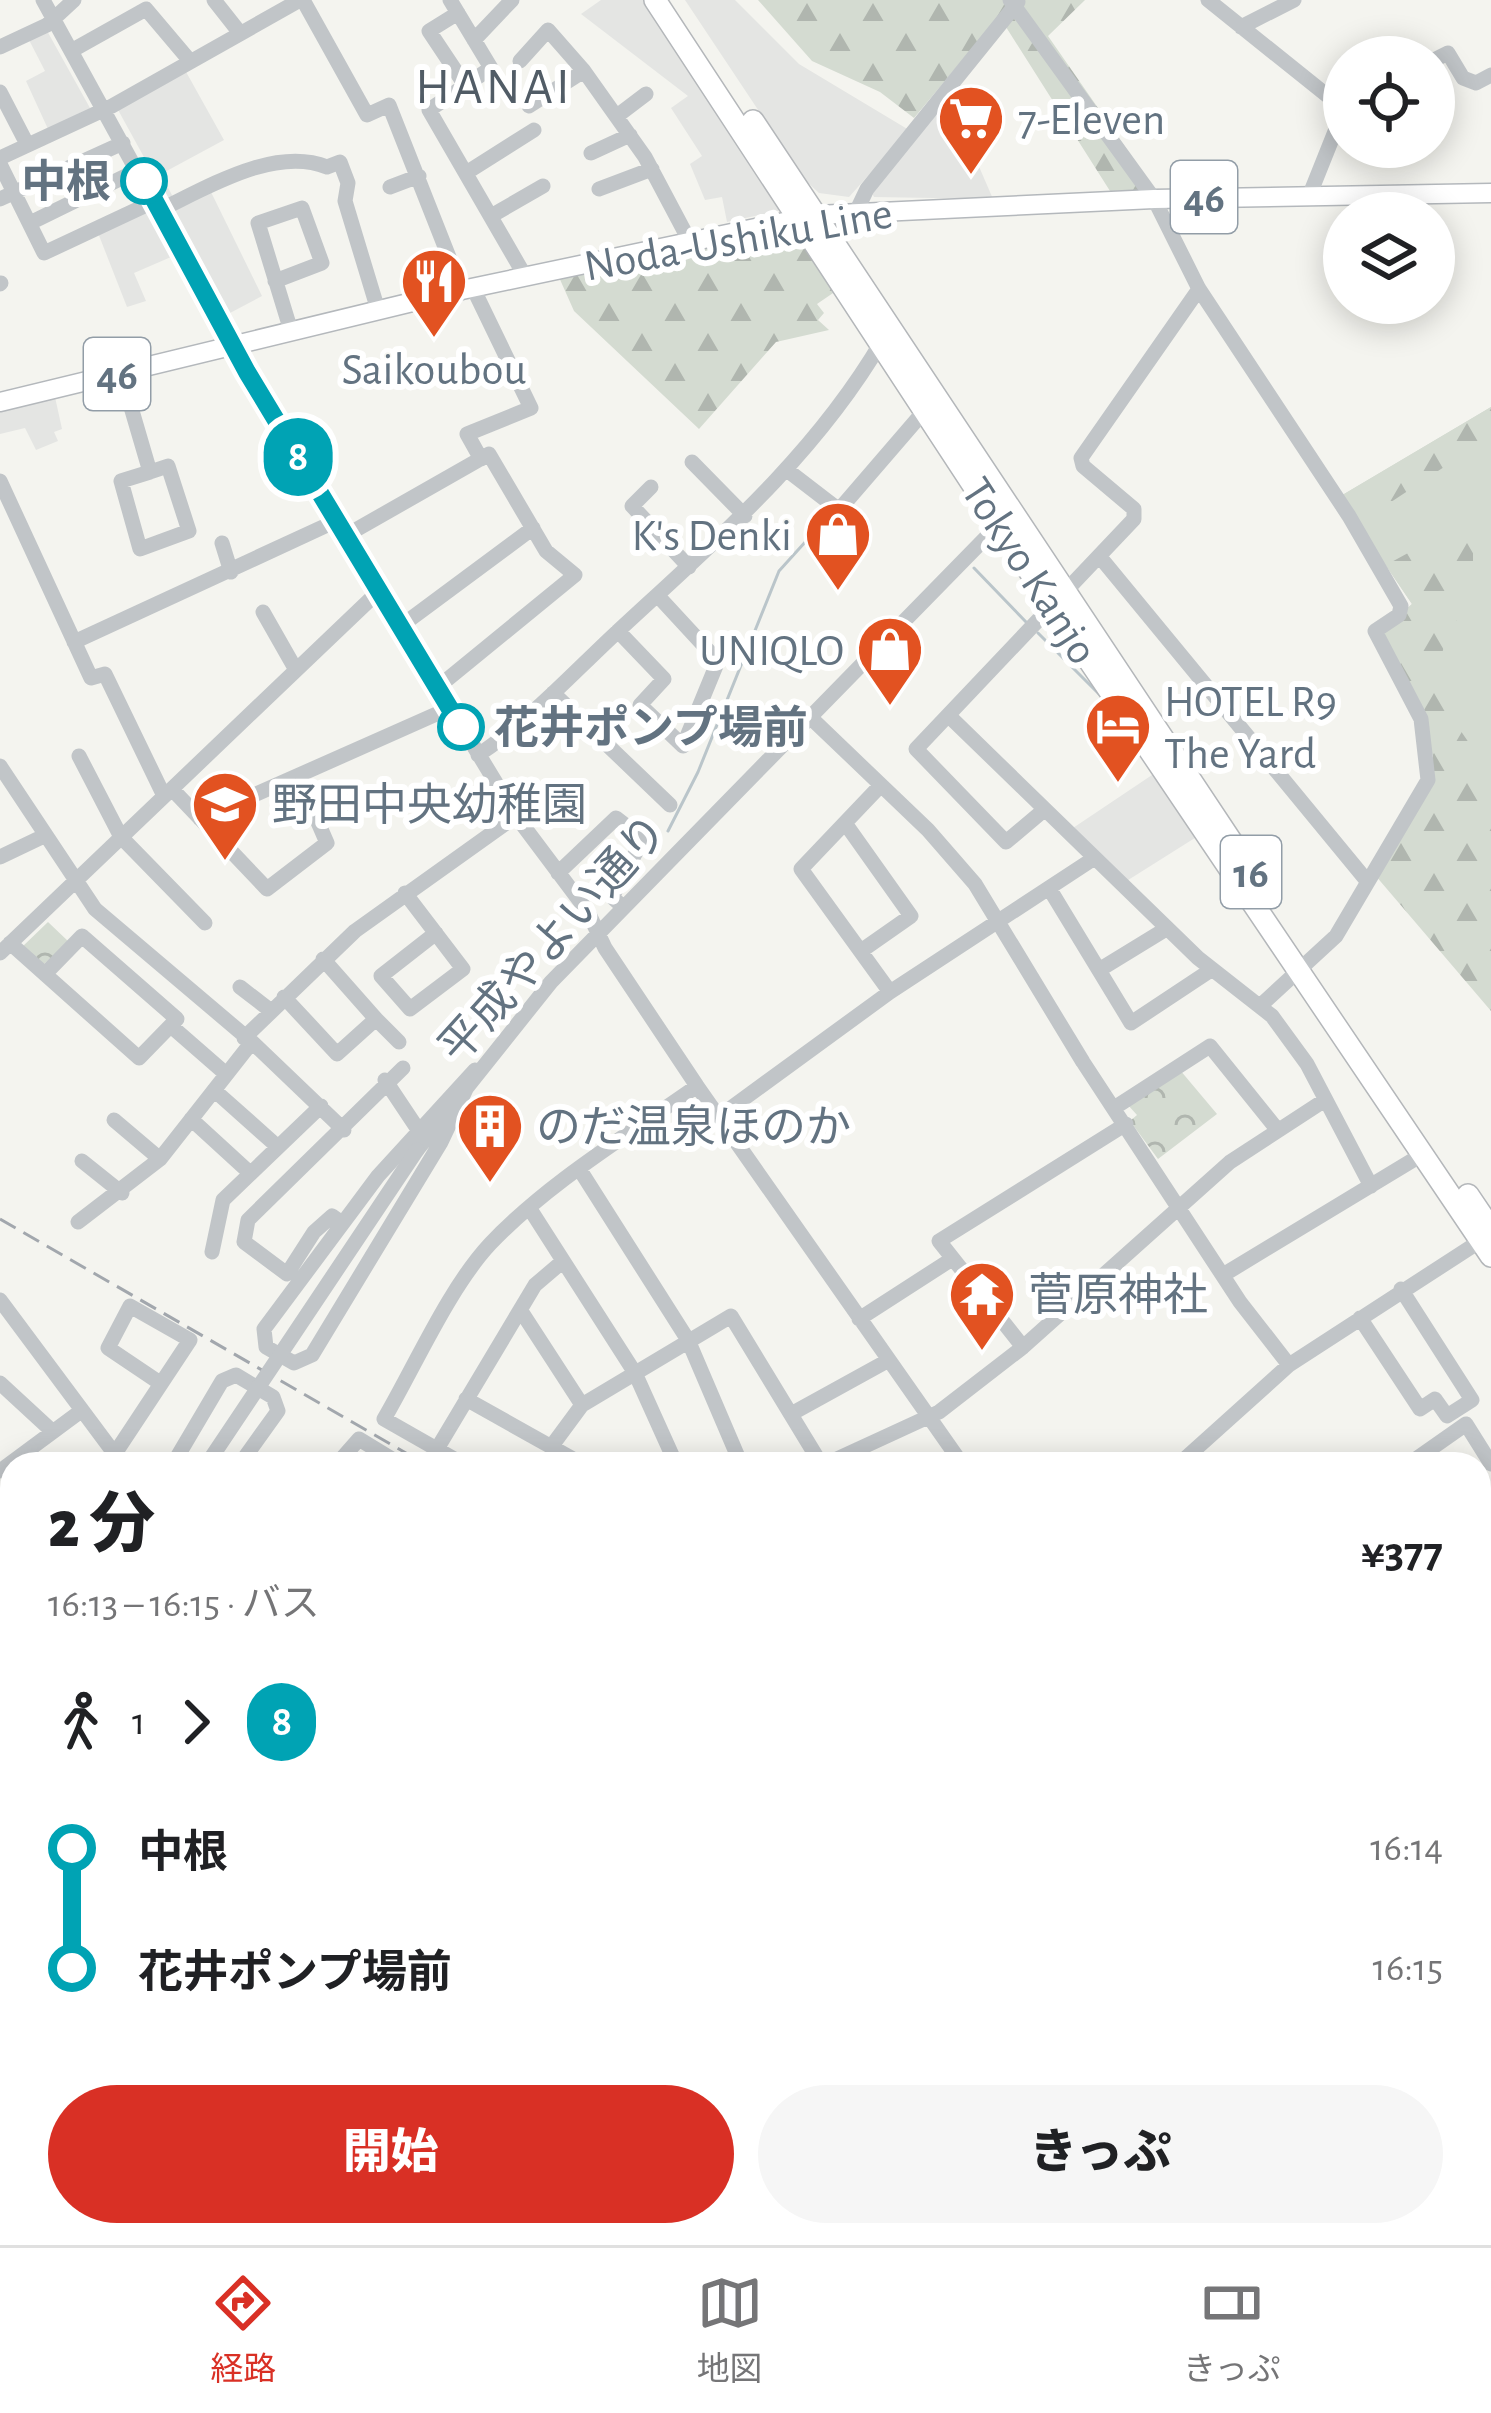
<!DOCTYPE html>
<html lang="ja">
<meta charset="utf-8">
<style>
:root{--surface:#fff;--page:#f6f6f6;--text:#202124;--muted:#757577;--line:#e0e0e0;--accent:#d93025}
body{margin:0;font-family:"Alegreya Sans","Noto Sans JP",sans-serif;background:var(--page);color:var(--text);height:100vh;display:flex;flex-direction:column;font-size:45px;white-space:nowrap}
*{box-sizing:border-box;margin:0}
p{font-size:39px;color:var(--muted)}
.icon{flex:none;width:66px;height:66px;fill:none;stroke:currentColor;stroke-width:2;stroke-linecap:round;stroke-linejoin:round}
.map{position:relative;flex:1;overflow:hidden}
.panel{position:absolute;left:0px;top:1452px;width:1491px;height:795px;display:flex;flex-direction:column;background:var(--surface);border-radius:36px 36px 0 0;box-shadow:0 6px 30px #0003}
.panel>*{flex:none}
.badge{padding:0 24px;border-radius:39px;font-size:42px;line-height:78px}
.controls{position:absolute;left:1323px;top:36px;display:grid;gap:24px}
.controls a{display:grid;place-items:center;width:132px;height:132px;border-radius:50%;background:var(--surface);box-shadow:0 6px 30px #0003;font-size:60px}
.map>.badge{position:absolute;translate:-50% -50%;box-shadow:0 0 0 6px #fff}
.legs{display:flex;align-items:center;gap:18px;height:132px;padding:0 48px;font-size:39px}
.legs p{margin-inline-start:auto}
.head{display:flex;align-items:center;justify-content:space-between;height:204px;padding:0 48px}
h1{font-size:66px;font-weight:800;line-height:90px}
.button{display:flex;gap:24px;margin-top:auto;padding:24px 48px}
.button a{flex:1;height:138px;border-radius:72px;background:var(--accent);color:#fff;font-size:48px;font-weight:800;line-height:138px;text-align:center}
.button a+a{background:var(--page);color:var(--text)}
ul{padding:0 48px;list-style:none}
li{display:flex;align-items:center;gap:42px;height:120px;font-size:45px}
li i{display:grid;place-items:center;width:18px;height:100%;margin:0 15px;background:currentColor}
li i::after{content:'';width:30px;height:30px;margin:-15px;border:9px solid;border-radius:50%;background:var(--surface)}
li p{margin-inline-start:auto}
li:first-child i{background:linear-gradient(#0000 50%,currentColor 0)}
li:last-child i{background:linear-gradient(currentColor 50%,#0000 0)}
.menu{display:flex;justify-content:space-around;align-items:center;height:168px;border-top:3px solid var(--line);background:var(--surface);font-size:33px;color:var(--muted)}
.menu a{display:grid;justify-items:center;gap:6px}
.menu .active{color:var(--accent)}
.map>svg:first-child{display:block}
</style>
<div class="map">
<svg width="1491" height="2245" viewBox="0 0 1491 2245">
<defs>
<pattern id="forest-firs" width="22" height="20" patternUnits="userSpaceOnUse" patternTransform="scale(3)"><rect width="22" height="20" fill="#d4dbd1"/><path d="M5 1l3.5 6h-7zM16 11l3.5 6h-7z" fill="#b0b6af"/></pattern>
<pattern id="park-crowns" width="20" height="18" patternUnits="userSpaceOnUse" patternTransform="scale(3)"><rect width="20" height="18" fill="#d4dbd1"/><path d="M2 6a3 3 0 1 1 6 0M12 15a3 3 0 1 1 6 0" fill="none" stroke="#b0b6af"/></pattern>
</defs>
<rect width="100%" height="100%" fill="#f4f4ef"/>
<path fill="#e4e5e3" d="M 601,0 L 643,0 L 781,206 L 778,211 L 727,222 L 722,197 L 705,200 L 690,164 L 702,156 L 671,108 L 688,96 L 581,14 Z
M 685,0 L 735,0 L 799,64 L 909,130 L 849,197 L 819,193 L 804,179 Z
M 46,29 L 90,108 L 48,129 L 26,81 L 45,71 L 28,38 Z
M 185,70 L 224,140 L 161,174 L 174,199 L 167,199 L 117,108 Z
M 949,97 L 993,199 L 874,197 L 871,191 Z
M 210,190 L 262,296 L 230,313 L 172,208 Z
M 147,211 L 171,257 L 134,273 L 146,301 L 127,307 L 98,233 Z
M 55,397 L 62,429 L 54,432 L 58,441 L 36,450 L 25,428 L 0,434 L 0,410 Z
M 1155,773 L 1198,836 L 1125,882 L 1070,830 Z"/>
<path fill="#d4dbd1" d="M 1491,407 L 1491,1011 L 1432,779 L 1433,756 L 1381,633 L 1412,604 L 1339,497 Z"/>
<path fill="url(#forest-firs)" d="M 758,0 L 1085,0 L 1048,36 L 1155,190 L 1110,191 L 999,16 L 914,118 L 880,92 L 812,61 Z
M 782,233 L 800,240 L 836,291 L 817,304 L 824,313 L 818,320 L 829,330 L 776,342 L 699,429 L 574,311 L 558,275 Z
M 1491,407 L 1491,436 L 1391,502 L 1352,516 L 1339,497 Z
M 1487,510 L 1490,518 L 1473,549 L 1473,589 L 1454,610 L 1459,629 L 1444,646 L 1438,670 L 1443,705 L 1491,775 L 1491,1011 L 1375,875 L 1432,779 L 1433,756 L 1381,633 L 1412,604 L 1386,565 Z"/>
<path fill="url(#park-crowns)" d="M 48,922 L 69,942 L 43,965 L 22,947 Z
M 1180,1070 L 1217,1114 L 1158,1159 L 1130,1121 L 1137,1115 L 1127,1104 Z"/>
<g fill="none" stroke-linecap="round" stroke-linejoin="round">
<path stroke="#bac5ca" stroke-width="3" d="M 974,568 L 1027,623
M 1038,633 L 1099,694
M 668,831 L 698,772 L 779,571 L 826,519"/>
<defs>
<path id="major" d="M 0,402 L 462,290 L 817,215 L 1154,199 L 1491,193"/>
<path id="highway" d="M 655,0 L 1053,607 L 1491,1256
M 753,121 L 1247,865
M 1468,1195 L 1491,1229"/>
</defs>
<use href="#major" stroke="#b4b8bc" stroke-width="21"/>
<use href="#highway" stroke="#b4b7ba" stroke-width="24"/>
<path stroke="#c1c5c8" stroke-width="15" d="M 43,0 L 247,372 L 516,816 L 588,912 L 605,948 L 697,1086 L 962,1464
M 214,0 L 240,33
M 303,0 L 367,115 L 389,105 L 462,290
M 450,0 L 491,68 L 429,110 L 525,276
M 1010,0 L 1154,199 L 1199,289 L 1349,516 L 1401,606 L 1399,615 L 1375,631 L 1421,719 L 1428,780 L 1336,936 L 1261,1005
M 1208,0 L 1344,109
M 458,13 L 429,31 L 465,85
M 1241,27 L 1294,0
M 474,40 L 512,0
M 0,47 L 47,25 L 74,0
M 71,51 L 146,9 L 190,61
M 1434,60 L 1448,53 L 1463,78 L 1476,83 L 1491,75
M 520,61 L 548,30 L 584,71
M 0,92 L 27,144
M 529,106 L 584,71 L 645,157 L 689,240
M 617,116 L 646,94
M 591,153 L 630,135
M 0,158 L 112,106 L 300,0
M 0,164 L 44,253 L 155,201
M 466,173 L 534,130
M 390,187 L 419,176
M 599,189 L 652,169
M 1310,194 L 1344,109
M 0,199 L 123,143
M 160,210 C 208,187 275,146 327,167 L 340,162 L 348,183 L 345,201 L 378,310
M 857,210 L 867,189 L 1018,2
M 491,216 L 543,186
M 30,223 L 138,170
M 275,281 L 322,263 L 302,208 L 258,223 L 291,331
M 0,284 L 1,283
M 473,288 L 531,408 L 467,434 L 481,459
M 121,373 L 150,472 L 168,466 L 189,531 L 140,549 L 121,481 L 150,472
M 692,462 L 745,516
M 787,470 L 839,510 L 926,409
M 0,481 L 91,678 L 105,674 L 164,796
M 651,487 L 632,506 L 689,567
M 345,536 L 489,454 L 546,551 L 575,575 L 438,687
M 222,543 L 231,572
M 1100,557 L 1367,881
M 263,612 L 296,670
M 401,626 L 533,528
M 618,631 L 664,679 L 640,705 L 683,746 L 718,661 L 658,596
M 74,642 L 336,521
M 553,693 L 670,805
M 949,716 L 1198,958 L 1272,1016 L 1307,1064 L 1371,1186
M 811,718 L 928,830 L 975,884 L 1083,1062 L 1240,1302 L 1289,1365
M 478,755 C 529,721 572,674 616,633 C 714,542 814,457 882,341
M 79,756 L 121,837 L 205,923
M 0,766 L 95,909 L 252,1042 L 344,1130
M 881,785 L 801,869 L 890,992
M 172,789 L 267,889 L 327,843 L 298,776
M 1044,810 L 1006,842 L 916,749 L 1134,519 L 1134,509 L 1083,466 L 1081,458 L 1199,289
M 200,819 L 450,708
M 845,823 L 911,916 L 861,951
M 0,857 L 44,836
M 558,873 L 616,818 L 643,839 L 612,897 L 623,907
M 1049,888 L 1131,1023 L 1211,970
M 405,893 L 463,969 L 410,1009 L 381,976 L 436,933
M 10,943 L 139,1058 L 177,1019 L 82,936 L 45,974
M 0,953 L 379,591
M 1099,970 L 1166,929
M 240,987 L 271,1011
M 284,997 L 337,1054 L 376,1019 L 323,959
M 376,1019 L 399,1042
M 171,1026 L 226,1074
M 244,1038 L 355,931 L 516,816
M 475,1070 L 441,1142 L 312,1355 L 294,1363 L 266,1347 L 264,1329 L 378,1176 Z
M 385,1080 L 417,1128
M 214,1090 L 278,1147
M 1114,1108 L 1210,1046 L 1276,1128
M 720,1116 L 890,992 L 1093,859
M 191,1119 L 250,1173
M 114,1120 L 160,1159
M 417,1150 L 551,982 L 1006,517
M 82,1161 L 122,1193
M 580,1170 L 688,1340 L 741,1464
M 530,1209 L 635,1373 L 676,1464
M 78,1222 L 160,1159 L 252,1042
M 342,1223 L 332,1216 L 314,1232 L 287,1274 L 244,1242 L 248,1220 L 403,1068
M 212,1252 L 223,1200 L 321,1106
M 1223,1275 L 1423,1154
M 0,1300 L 114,1453 L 132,1464
M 521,1311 L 582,1405
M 1360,1318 L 1420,1409 L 1435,1399 L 1447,1416 L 1472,1400 L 1401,1289
M 859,1319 L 952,1259
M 1023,1347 L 939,1241 L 1126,1124
M 0,1383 L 52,1431
M 466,1399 L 582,1464
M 791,1414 L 889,1360
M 551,1447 L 582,1405 L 731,1316 L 821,1464
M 437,1449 L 535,1285 L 562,1262
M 108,1464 L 190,1340 L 130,1306 L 108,1348 L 160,1383
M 173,1464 L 222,1381 L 236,1375 L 273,1397 L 278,1411 L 240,1464
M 337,1464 L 359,1439 L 400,1464
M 463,1464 L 384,1419 C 415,1366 449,1288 490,1244 C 549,1182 628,1135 697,1086
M 826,1464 L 939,1412 L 1023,1347 L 1230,1162 L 1325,1100
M 1179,1464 L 1289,1365 L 1488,1236
M 1409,1464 L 1466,1424 L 1491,1464
M 0,1471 L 81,1411
M 1479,1553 L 1491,1545
M 0,1617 L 12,1609
M 1479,1630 L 1491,1640
M 0,1661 L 12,1670
M 1479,1723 L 1491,1744
M 0,1773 L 12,1755
M 1479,1782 L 1491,1775
M 0,1794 L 12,1802
M 1479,1836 L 1491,1857
M 3,1948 L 2,1919 L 12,1878
M 1479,1968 L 1491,1961
M 0,2002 L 12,2003
M 1479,2047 L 1491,2040
M 0,2062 L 12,2062
M 0,2112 L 12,2112
M 0,2166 L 12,2166
M 70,2235 L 70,2245
M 192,2235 L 192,2240 L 210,2245
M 311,2235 L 325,2238
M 920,2235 L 923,2245
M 1424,2235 L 1427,2245
M 231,2245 L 232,2235
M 269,2245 L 271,2235
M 405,2245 L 409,2235
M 1091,2245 L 1098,2235
M 1176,2245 L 1189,2235
M 1258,2245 L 1270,2235
M 1390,2245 L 1400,2235
M 1488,2245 L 1491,2243"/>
<use href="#major" stroke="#fff" stroke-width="18"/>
<use href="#highway" stroke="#fff" stroke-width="21"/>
<path stroke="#a2a7ad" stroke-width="3" stroke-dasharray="18 9" stroke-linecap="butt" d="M 0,1219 L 425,1464
M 1446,2235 L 1454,2245"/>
<path stroke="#c1c5c8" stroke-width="15" d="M 207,1464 L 417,1150"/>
</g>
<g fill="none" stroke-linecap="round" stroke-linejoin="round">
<defs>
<path id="line-1" d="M 144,181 L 247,372 L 461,727"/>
</defs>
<use href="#line-1" stroke="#fff" stroke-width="27"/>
<use href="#line-1" stroke="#00a3b4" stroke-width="18"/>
</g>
<defs>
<symbol id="supermarket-pin" viewBox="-11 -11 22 30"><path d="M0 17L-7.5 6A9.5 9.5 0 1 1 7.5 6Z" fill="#e25221" stroke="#fff"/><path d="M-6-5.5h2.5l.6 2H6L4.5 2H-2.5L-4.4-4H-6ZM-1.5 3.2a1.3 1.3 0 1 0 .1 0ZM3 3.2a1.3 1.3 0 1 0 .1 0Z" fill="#fff"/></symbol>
<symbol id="restaurant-pin" viewBox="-11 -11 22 30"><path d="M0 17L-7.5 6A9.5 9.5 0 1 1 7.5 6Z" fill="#e25221" stroke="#fff"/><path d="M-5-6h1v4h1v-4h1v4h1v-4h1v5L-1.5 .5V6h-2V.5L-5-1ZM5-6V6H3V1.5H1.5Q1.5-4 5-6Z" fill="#fff"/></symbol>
<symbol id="shop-pin" viewBox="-11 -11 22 30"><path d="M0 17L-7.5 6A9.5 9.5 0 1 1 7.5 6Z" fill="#e25221" stroke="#fff"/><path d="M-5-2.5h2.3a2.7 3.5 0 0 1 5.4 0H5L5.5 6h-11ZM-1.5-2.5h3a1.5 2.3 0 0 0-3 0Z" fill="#fff"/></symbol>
<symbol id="hotel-pin" viewBox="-11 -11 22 30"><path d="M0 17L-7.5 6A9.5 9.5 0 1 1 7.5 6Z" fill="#e25221" stroke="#fff"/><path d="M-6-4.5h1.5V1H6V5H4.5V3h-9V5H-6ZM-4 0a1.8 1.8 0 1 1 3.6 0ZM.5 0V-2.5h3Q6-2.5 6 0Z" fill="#fff"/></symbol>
<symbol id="school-pin" viewBox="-11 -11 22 30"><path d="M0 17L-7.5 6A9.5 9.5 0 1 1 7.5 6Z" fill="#e25221" stroke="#fff"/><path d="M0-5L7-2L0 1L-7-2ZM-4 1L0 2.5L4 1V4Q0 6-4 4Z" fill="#fff"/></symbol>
<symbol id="building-pin" viewBox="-11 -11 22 30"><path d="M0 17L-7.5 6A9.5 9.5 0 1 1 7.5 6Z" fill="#e25221" stroke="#fff"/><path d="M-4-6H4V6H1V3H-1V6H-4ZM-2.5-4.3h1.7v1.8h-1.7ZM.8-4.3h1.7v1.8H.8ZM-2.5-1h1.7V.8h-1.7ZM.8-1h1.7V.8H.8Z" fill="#fff"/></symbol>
<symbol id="temple-pin" viewBox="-11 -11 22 30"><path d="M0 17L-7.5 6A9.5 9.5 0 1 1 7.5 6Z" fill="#e25221" stroke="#fff"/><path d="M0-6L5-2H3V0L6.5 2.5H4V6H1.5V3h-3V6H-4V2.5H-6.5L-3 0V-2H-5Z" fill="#fff"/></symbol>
</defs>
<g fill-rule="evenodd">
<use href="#supermarket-pin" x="933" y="80" width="76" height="104"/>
<use href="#restaurant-pin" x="396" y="243" width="76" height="104"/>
<use href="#shop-pin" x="800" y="496" width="76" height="104"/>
<use href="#shop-pin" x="852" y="611" width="76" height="104"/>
<use href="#hotel-pin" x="1080" y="688" width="76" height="104"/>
<use href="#school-pin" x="187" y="766" width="76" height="104"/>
<use href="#building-pin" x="452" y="1088" width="76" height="104"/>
<use href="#temple-pin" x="944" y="1256" width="76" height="104"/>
</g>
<g fill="#fff" stroke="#00a3b4" stroke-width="6">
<circle cx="144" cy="181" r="21"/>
<circle cx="461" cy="727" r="21"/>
</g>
<g text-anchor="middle" stroke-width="12" stroke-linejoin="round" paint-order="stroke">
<g fill="#fff" stroke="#929da7" stroke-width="3">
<rect x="1171" y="161" width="66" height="72" rx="9"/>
<rect x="84" y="338" width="66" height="72" rx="9"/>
<rect x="1221" y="836" width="60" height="72" rx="9"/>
</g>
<g font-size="42" font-weight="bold" fill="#637381">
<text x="1204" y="212">46</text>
<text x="117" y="389">46</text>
<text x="1251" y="887">16</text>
</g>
<g font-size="45" fill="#637381" stroke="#fff" text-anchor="start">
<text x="1018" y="134">7-Eleven</text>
<text x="434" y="384" text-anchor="middle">Saikoubou</text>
<text x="792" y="550" text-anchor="end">K's Denki</text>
<text x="844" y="665" text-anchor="end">UNIQLO</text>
<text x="1164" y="716">HOTEL R9<tspan x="1164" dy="52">The Yard</tspan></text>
<text x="272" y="820">野田中央幼稚園</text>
<text x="536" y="1142">のだ温泉ほのか</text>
<text x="1028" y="1310">菅原神社</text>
</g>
<g font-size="45" font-weight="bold" fill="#637381" stroke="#fff" text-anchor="end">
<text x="111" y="197">中根</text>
<text x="494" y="743" text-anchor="start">花井ポンプ場前</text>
</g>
<g font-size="45" fill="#637381" stroke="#fff">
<text transform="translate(738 238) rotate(-10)" y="16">Noda-Ushiku Line</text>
<text transform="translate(1031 570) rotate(57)" y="16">Tokyo Kanjo</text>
<text transform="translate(552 938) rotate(-48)" y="16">平成やよい通り</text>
</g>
<g font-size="51" letter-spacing="3" fill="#515c66" stroke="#fff">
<text x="494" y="103">HANAI</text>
</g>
</g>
</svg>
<div class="controls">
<a><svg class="icon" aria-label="locate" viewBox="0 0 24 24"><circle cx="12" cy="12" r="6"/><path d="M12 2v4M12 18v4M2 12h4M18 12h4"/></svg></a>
<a><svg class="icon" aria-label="layers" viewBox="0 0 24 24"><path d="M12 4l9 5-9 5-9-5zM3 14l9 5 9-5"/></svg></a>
</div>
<b class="badge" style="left:298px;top:457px;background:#00a3b4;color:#fff">8</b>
<section class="panel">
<div class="head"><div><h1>2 分</h1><p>16:13 – 16:15 · バス</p></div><b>¥377</b></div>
<div class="legs"><svg class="icon" aria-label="walk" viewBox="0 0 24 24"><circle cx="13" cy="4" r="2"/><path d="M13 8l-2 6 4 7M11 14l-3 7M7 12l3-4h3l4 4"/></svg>1<svg class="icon" aria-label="forward" viewBox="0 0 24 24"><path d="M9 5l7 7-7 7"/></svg><b class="badge" style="background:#00a3b4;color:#fff">8</b></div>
<ul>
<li><i style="color:#00a3b4"></i><b>中根</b><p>16:14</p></li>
<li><i style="color:#00a3b4"></i><b>花井ポンプ場前</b><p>16:15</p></li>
</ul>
<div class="button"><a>開始</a><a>きっぷ</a></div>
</section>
</div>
<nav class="menu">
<a class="active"><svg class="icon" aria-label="directions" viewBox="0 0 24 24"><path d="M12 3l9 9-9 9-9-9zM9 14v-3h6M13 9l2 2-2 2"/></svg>経路</a>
<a><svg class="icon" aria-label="map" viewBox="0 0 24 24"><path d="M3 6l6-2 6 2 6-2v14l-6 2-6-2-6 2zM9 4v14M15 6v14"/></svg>地図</a>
<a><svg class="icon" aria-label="tickets" viewBox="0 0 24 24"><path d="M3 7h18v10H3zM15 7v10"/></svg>きっぷ</a>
</nav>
